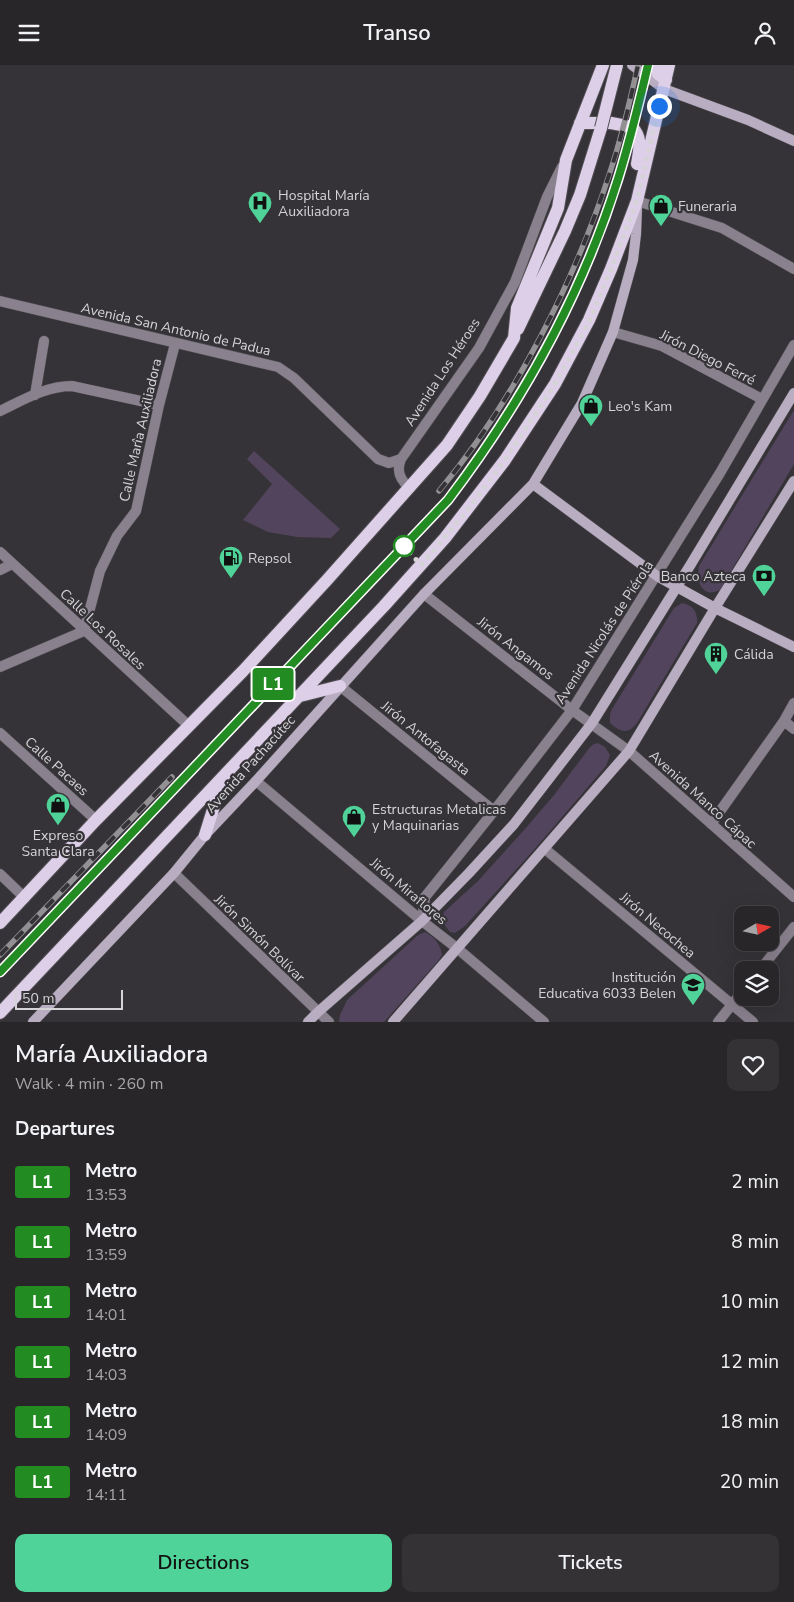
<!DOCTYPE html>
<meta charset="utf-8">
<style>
:root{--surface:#282629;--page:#343235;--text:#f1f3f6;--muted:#a5a5a8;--line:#444346;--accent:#50d398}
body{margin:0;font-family:"Nunito Sans",sans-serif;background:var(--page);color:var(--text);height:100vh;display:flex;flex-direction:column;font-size:19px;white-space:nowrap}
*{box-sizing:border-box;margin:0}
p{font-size:16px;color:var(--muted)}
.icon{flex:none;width:28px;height:28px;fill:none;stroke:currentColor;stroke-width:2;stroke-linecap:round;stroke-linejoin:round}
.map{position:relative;height:957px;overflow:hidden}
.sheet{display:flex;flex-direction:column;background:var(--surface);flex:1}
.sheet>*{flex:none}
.badge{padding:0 10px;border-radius:4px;font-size:18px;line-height:32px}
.needle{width:32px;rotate:81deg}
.controls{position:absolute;left:734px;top:841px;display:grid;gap:10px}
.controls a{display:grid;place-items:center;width:45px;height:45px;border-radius:10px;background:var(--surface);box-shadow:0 5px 20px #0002,0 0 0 1px var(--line);font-size:25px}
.scale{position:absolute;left:15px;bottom:12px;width:108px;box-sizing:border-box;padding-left:5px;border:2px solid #d5d3d6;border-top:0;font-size:14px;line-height:18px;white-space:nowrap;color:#d5d3d6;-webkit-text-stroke:4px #353337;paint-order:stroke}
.you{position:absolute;width:25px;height:25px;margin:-12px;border:4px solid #fff;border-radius:50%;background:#1a73e8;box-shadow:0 0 0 8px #1a73e833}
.map>.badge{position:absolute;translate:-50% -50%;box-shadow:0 0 0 2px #fff}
h2{padding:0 15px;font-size:19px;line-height:45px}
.round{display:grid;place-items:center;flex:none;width:52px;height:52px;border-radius:10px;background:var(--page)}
.overview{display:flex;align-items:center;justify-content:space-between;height:85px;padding:0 15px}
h1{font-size:24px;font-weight:600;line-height:38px}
.cta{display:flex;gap:10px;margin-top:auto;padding:10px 15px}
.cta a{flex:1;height:58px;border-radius:10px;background:var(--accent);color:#111;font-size:20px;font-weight:600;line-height:58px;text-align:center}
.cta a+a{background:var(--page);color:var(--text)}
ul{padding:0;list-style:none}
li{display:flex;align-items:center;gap:15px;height:60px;padding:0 15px}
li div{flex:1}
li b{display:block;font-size:19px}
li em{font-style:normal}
li .badge{min-width:55px;font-weight:700;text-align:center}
header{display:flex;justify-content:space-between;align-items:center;height:65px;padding:0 15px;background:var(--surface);font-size:22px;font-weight:600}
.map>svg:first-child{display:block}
</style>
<header><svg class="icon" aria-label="menu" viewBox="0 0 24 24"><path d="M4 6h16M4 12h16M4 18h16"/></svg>Transo<svg class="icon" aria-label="person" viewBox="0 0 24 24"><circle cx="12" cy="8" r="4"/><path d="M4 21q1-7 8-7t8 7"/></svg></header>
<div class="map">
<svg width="794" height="957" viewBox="0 0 794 957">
<rect width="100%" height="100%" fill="#353337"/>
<path fill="#52445c" d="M 794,345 L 794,399 L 720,525 C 701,534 696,516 699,501 Z
M 254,386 L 340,464 L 331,473 L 297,472 L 268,467 L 243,455 L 272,419 L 247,394 Z
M 682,538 C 693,540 698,547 697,558 L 637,658 C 628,670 620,667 610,658 L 610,649 L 612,644 L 674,543 Z
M 598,678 L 605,682 L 610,690 L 606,701 L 532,787 L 465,861 L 455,868 L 450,867 C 444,860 441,856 444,847 L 478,816 L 524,765 L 554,730 L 590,682 L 594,679 Z
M 425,867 C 434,871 441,880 442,890 L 438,896 L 384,957 L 339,957 L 340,950 L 347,935 L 418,870 Z"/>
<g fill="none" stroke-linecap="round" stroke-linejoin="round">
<defs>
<path id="street" d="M 637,136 L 722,163 L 794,204
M 0,236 L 278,302 L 294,313 L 378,394 L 389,398 L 401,394
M 613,267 L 662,281 L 762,334
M 35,330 L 44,276
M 0,346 C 23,335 46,321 72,321 L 159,340
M 410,423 C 400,415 396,406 401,394 L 479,283 L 515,217 L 547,132 L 562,102
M 0,487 L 189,661
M 0,505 L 12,499
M 424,529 L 572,645 L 629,686 L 794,832
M 0,602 L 84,566 L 100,506 L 117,471 L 136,446 L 159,340 L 175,279
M 340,621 L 494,746
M 784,656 L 794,664
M 0,668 L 96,755
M 256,716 L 422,856 L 458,884 L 544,957
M 711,759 L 784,656 L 794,638
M 545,784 L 753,957
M 174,808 L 329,957
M 0,809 L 25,833
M 422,856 L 425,832 L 494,746 L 572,645 L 720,408 L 794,280
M 760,905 L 794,862
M 718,957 L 742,927"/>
<path id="secondary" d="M 632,0 L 664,24 L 748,55 L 794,76
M 533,419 L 657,511 L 715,543 L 794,582
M 33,957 L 174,808 L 205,770 L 256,716 L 424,529 L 533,419 L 582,338 L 613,267 L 633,195 L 636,169 L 637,143
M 308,957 L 318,947 L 422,856 L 469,808 L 514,759 L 592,658 L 691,499 L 794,328
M 393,957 L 629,686 L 715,543 L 794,416"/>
<path id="primary" d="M 658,0 L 658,9 L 666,15
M 580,58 L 611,58 L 632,62 C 643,73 639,86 637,99
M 518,264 L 565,166 L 580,130 L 601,63
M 300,631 L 340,621
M 205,770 L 222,716
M 0,858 L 96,755 L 243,606 L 327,515 L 447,380 L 480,331 L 514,273 L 517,243 L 558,143 L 566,95 L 603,0
M 0,948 L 384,541 L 445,473 L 505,395 L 555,319 L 589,255 L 611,204 L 637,136 L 669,0"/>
</defs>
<use href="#street" stroke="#525054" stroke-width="11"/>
<use href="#secondary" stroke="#525054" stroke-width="11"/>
<use href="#primary" stroke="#525054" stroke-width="14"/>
<use href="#street" stroke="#89818e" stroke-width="10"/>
<use href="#secondary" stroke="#b9adc2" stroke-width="10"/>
<use href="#primary" stroke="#decfe9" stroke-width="12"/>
<defs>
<path id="rail" d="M 439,426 C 513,338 575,216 610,107 C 622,72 630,36 638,0
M 448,435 C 521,340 582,228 618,114 C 630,76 639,38 648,0
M 0,890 L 172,712
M 0,907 L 84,820 L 179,718"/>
</defs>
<use href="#rail" stroke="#929093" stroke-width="5.5"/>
<use href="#rail" stroke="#353337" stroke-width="4" stroke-dasharray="11" stroke-linecap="butt"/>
<defs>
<path id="primary-bridge" d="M 601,63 L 617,0"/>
</defs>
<use href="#primary-bridge" stroke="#525054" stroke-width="14" stroke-linecap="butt"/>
<use href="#primary-bridge" stroke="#decfe9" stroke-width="12"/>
</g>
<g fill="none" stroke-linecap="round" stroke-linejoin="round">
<defs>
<path id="line" d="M 0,907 L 448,435 C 521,339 582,229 618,114 C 630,76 639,38 648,0"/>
</defs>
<use href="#line" stroke="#fff" stroke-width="11"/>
<use href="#line" stroke="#228b22" stroke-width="8"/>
<path stroke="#d5d3d6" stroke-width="5" stroke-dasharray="0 9" d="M 404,481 L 421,500 L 466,447 L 505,395 L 555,319 L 590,255 L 611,204 L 637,136 L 659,41"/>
</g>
<defs>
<symbol id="hospital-pin" viewBox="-11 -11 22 30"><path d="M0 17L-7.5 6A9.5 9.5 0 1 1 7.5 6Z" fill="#50d398" stroke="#353337"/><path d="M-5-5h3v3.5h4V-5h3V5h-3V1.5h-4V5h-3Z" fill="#111"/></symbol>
<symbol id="shop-pin" viewBox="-11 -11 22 30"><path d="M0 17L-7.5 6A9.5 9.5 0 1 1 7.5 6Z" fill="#50d398" stroke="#353337"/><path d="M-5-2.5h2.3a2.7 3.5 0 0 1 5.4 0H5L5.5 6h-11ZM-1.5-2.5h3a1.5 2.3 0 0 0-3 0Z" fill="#111"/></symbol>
<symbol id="fuel-pin" viewBox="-11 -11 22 30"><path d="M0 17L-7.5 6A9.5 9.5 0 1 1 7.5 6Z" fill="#50d398" stroke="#353337"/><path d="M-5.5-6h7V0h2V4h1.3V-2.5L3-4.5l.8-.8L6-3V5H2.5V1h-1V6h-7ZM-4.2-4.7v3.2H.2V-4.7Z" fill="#111"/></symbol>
<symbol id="bank-pin" viewBox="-11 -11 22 30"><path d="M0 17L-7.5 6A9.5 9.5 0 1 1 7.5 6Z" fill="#50d398" stroke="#353337"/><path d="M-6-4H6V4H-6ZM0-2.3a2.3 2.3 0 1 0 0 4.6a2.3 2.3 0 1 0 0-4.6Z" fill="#111"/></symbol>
<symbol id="building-pin" viewBox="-11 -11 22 30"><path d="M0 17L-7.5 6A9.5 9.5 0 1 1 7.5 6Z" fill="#50d398" stroke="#353337"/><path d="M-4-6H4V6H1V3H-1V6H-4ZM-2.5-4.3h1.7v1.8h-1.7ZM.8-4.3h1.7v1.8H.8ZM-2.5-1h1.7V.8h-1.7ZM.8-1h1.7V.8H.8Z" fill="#111"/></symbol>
<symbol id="school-pin" viewBox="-11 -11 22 30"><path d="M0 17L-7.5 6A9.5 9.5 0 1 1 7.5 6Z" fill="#50d398" stroke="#353337"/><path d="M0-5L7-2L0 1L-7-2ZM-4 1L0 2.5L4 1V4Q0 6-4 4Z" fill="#111"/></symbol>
</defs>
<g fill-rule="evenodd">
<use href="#hospital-pin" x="246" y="124" width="28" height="38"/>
<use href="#shop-pin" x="647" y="127" width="28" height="38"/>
<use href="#shop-pin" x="577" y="327" width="28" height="38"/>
<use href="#fuel-pin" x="217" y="479" width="28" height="38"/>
<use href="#bank-pin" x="750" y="497" width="28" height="38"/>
<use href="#building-pin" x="702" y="575" width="28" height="38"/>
<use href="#shop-pin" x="44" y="726" width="28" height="38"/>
<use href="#shop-pin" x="340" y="738" width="28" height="38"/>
<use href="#school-pin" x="679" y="906" width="28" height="38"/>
</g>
<circle fill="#fff" stroke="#228b22" stroke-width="2.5" cx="404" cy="481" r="10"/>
<g text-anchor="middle" stroke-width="4.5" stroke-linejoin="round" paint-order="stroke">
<g font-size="14" fill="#d5d3d6" stroke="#353337" text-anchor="start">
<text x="278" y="135">Hospital María<tspan x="278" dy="16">Auxiliadora</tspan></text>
<text x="678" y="146">Funeraria</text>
<text x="608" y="346">Leo's Kam</text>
<text x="248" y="498">Repsol</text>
<text x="746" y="516" text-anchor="end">Banco Azteca</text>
<text x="734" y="594">Cálida</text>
<text x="372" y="749">Estructuras Metalicas<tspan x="372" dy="16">y Maquinarias</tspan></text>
<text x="58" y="775" text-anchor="middle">Expreso<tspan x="58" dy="16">Santa Clara</tspan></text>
<text x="676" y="917" text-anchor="end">Institución<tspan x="676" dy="16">Educativa 6033 Belen</tspan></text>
</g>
<g font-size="14" fill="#d5d3d6" stroke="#353337">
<text transform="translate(176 264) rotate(13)" y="5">Avenida San Antonio de Padua</text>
<text transform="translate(708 292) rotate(27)" y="5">Jirón Diego Ferré</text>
<text transform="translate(442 307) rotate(-57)" y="5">Avenida Los Héroes</text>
<text transform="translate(140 365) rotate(-77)" y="5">Calle Marîa Auxiliadora</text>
<text transform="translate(103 564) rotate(43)" y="5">Calle Los Rosales</text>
<text transform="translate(604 567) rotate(-57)" y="5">Avenida Nicolás de Piérola</text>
<text transform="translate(516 583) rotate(38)" y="5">Jirón Angamos</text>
<text transform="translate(426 673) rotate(39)" y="5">Jirón Antofagasta</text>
<text transform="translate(250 699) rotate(-48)" y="5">Avenida Pachacútec</text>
<text transform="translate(57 701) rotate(42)" y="5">Calle Pacaes</text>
<text transform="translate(703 734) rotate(42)" y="5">Avenida Manco Cápac</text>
<text transform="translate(409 826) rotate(40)" y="5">Jirón Miraflores</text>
<text transform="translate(658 860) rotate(40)" y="5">Jirón Necochea</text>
<text transform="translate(260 873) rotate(44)" y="5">Jirón Simón Bolívar</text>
</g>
</g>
</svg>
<div class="controls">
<a><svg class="needle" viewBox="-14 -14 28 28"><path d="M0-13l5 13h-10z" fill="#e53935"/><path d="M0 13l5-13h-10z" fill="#a5a5a8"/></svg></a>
<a><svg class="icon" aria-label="layers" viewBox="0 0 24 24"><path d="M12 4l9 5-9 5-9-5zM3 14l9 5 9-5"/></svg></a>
</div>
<div class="scale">50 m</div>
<div class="you" style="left:659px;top:41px"></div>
<b class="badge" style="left:273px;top:619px;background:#228b22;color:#fff">L1</b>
</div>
<section class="sheet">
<div class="overview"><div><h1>María Auxiliadora</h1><p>Walk · 4 min · 260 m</p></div><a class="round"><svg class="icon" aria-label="heart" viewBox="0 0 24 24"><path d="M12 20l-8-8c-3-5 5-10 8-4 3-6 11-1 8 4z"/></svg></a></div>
<h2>Departures</h2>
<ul>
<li><span class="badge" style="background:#228b22;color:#fff">L1</span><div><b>Metro</b><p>13:53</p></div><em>2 min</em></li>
<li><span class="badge" style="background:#228b22;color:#fff">L1</span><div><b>Metro</b><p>13:59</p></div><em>8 min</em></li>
<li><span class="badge" style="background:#228b22;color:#fff">L1</span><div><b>Metro</b><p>14:01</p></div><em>10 min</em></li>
<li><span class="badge" style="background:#228b22;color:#fff">L1</span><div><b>Metro</b><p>14:03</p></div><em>12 min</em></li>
<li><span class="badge" style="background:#228b22;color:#fff">L1</span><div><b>Metro</b><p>14:09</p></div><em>18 min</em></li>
<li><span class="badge" style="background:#228b22;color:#fff">L1</span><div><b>Metro</b><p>14:11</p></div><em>20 min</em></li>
</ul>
<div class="cta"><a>Directions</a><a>Tickets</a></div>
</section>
